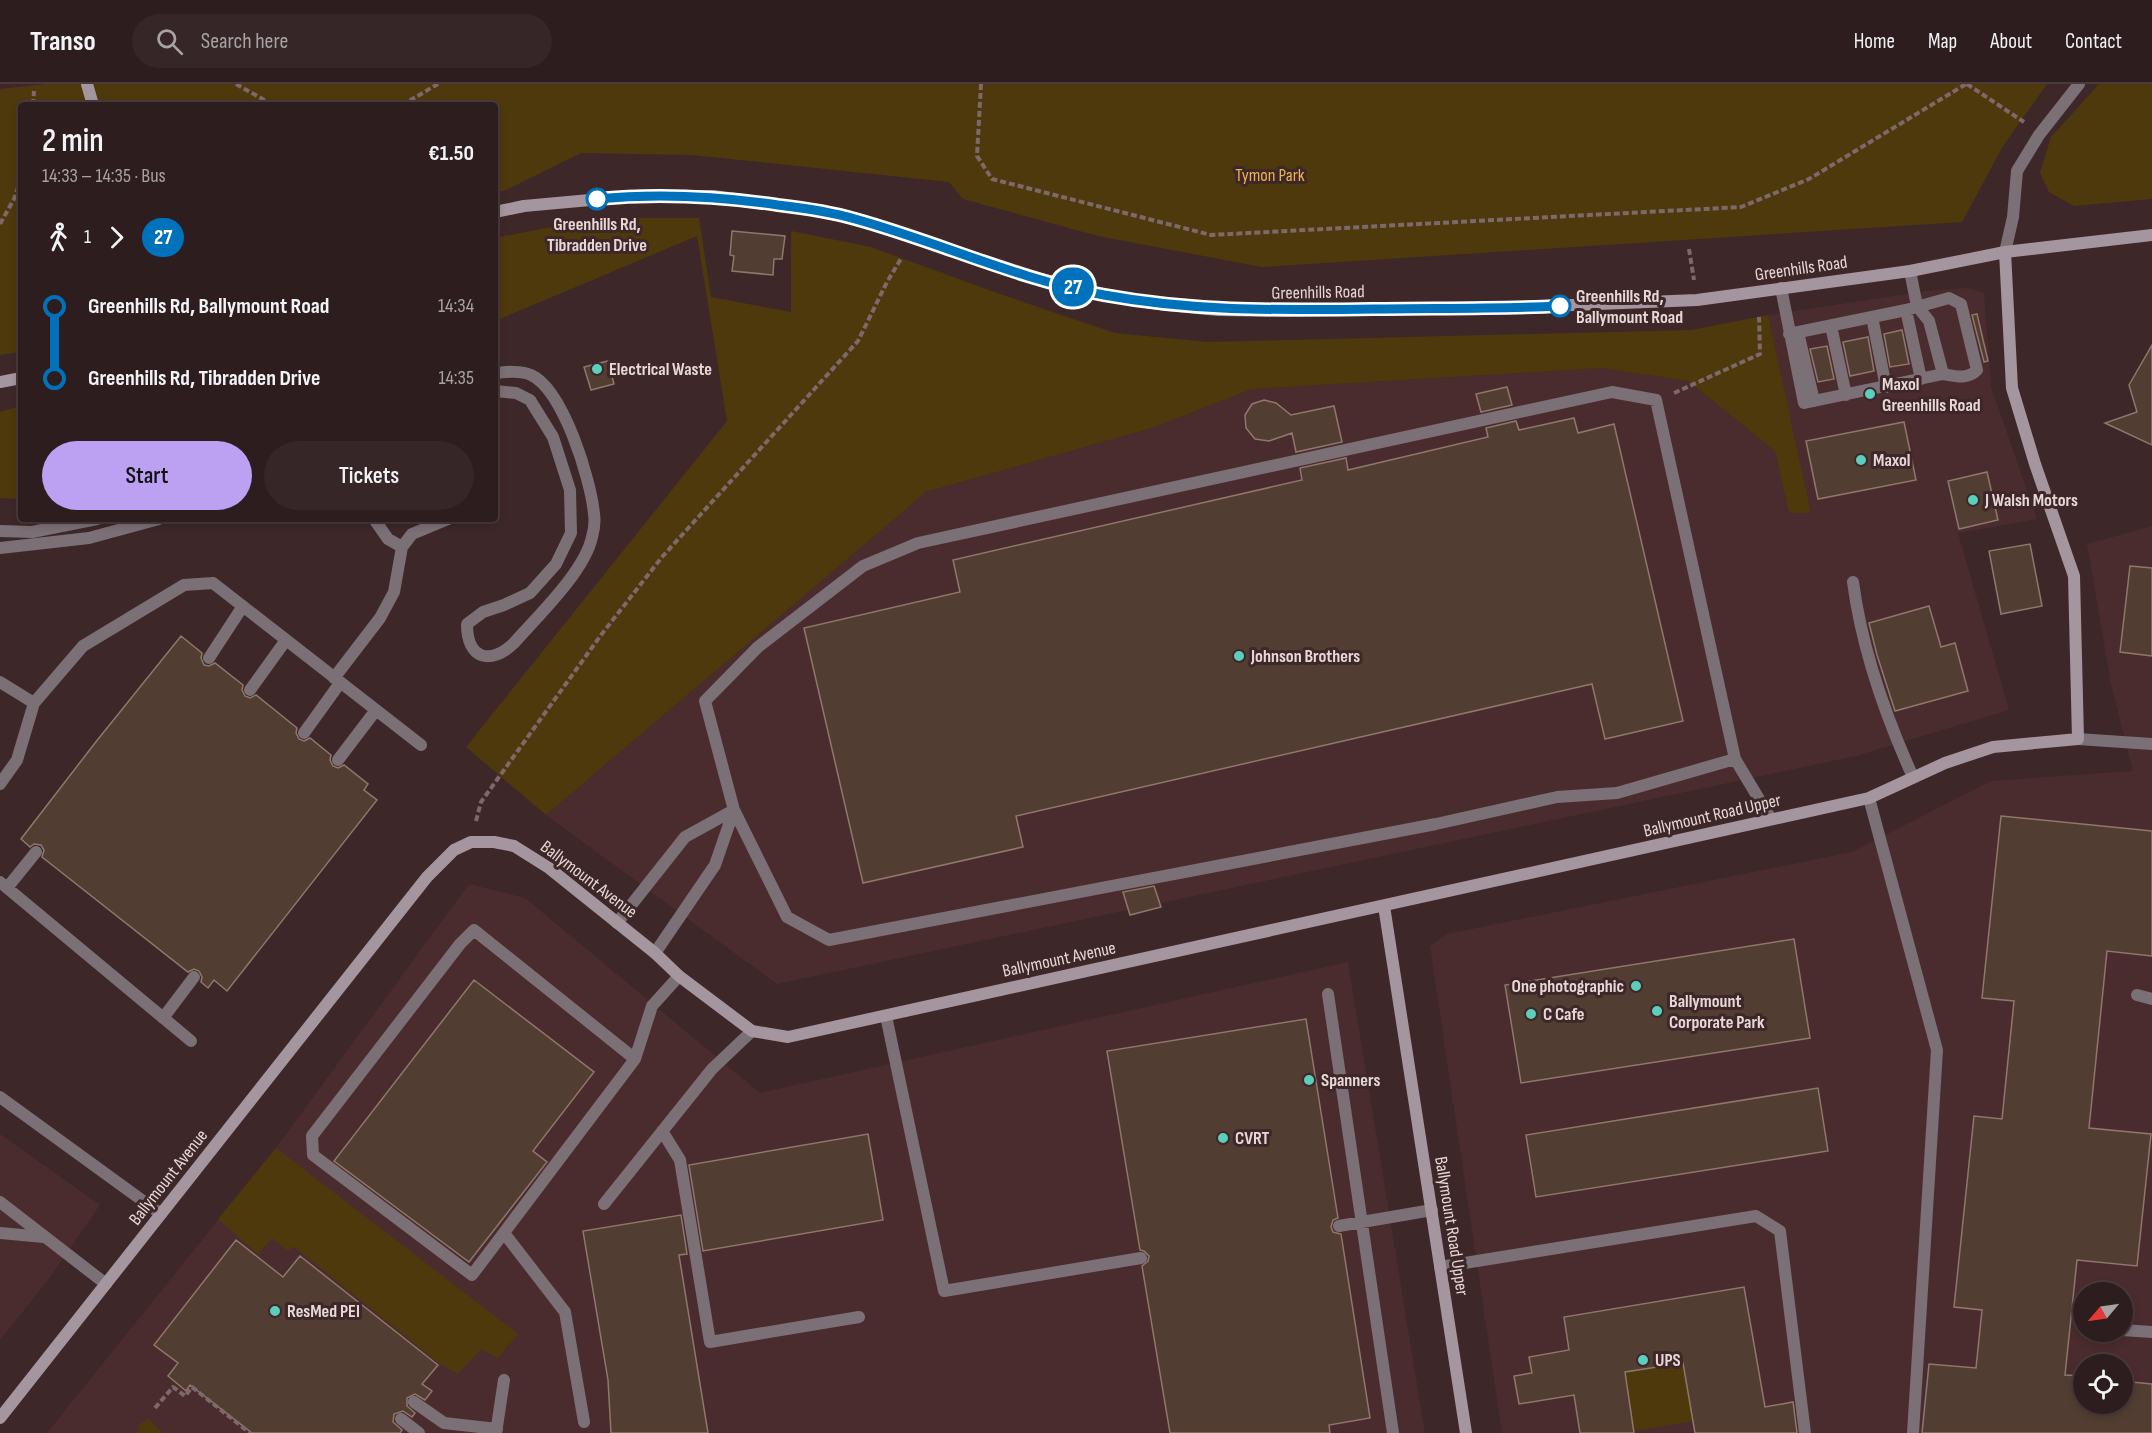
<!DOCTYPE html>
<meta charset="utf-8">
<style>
:root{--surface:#2e1d1e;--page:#362627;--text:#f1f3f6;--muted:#a7a2a4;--line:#493b3c;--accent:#bca0f2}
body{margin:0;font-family:"Sofia Sans Condensed",sans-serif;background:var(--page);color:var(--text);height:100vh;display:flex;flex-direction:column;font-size:22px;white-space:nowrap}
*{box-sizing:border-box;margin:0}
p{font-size:20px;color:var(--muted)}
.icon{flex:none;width:33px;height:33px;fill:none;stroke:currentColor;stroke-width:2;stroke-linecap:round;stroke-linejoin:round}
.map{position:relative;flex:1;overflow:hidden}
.side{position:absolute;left:18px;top:18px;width:480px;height:420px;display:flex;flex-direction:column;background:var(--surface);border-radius:6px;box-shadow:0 3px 9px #0003,0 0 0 2px var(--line)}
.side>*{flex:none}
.badge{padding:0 12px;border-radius:20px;font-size:21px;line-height:39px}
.needle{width:39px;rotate:241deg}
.fabs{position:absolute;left:2073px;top:1198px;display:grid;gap:12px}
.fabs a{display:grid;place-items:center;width:60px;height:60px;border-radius:50%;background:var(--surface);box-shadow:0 3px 9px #0003,0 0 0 2px var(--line);font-size:30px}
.map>.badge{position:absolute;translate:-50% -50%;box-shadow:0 0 0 3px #fff}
.legs{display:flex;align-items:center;gap:9px;height:66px;padding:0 24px;font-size:20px}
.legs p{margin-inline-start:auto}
.summary{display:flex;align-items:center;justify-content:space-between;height:102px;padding:0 24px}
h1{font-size:33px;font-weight:600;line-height:45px}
.primary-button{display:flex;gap:12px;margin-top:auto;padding:12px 24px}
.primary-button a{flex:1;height:69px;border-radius:36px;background:var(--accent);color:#111;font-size:24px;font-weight:600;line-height:69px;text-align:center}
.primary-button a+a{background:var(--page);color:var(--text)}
ul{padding:0 24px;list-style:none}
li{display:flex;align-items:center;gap:21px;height:72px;font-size:22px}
li i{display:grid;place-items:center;width:9px;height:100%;margin:0 8px;background:currentColor}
li i::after{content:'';width:15px;height:15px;margin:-8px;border:4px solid;border-radius:50%;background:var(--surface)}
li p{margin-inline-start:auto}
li:first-child i{background:linear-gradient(#0000 50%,currentColor 0)}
li:last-child i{background:linear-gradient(currentColor 50%,#0000 0)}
header{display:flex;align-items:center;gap:36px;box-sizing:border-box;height:84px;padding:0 30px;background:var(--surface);border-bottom:2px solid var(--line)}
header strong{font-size:28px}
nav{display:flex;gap:33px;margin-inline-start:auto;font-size:21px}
.search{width:420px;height:54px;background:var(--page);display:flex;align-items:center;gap:15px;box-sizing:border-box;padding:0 21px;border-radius:33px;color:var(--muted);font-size:22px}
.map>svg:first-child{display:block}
</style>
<header>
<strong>Transo</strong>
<div class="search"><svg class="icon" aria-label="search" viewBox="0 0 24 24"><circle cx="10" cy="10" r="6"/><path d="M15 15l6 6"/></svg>Search here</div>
<nav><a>Home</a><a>Map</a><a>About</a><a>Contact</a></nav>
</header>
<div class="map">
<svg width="2152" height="1349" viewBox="0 0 2152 1349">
<rect width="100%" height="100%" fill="#3e2728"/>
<path fill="#4b2c2e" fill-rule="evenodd" d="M 1967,204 L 1984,209 L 1991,303 L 2037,435 L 1958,449 L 2009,626 L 1856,672 L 777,900 L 546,731 L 926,408 L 1152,344 L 1252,305 L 1602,284 L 1688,297 L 1775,367 L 1789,429 L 1811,429 L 1768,231 L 1927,207 Z
M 2152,442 L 2152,1349 L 1502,1349 L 1430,862 L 1447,850 L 1852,768 L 1991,697 L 2133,687 L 2111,600 L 2087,460 ZM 2084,1209 L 2122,1209 L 2122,1248 L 2084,1248 ZM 2084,1281 L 2122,1281 L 2122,1320 L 2084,1320 Z
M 469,800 L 525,814 L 760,1009 L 1348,878 L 1425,1349 L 47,1349 L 276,1064 Z
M 0,1050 L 100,1121 L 48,1196 L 0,1256 Z"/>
<path fill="#4e390d" d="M 46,0 L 2047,0 L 2003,62 L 1962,138 L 1262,183 L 1098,152 L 963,115 L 949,98 L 693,71 L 581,69 L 504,107 L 495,108 L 495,21 L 21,21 L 21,268 L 0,271 L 0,5 Z
M 2099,0 L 2152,0 L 2152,115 L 2074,122 L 2049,108 L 2040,89 L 2051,53 Z
M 597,134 L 699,134 L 711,213 L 791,228 L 791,147 L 871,163 L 997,209 L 1115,249 L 1207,258 L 1691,246 L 1768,231 L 1811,429 L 1789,429 L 1775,367 L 1688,297 L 1602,284 L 1252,305 L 1152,344 L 926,408 L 546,731 L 466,663 L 727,337 L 697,152 L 495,237 L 495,154 Z
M 21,322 L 21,415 L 0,414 L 0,328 Z
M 276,1064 L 518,1250 L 498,1274 L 481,1265 L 458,1290 L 440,1280 L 293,1162 L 288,1167 L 272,1154 L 258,1170 L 218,1135 Z
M 1683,1279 L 1693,1337 L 1634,1347 L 1625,1288 Z
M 148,1335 L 163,1349 L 139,1349 L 139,1341 Z"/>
<path fill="#523d32" stroke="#8f776b" stroke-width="1.5" d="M 732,147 L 785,152 L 782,175 L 774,175 L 773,191 L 732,187 L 734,172 L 730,171 Z
M 1977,230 L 1988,277 L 1984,278 L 1972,231 Z
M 1902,246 L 1909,280 L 1890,283 L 1884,250 Z
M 1868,253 L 1874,287 L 1850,292 L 1843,258 Z
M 2152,261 L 2152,361 L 2105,339 L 2137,328 L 2129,301 Z
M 1827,262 L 1834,295 L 1818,298 L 1810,265 Z
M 608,277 L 614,300 L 591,306 L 584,283 Z
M 1507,303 L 1512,321 L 1481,328 L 1476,310 Z
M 1264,316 L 1276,319 L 1291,331 L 1334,322 L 1342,358 L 1296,368 L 1292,349 L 1269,357 L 1255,355 L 1246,344 L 1245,331 L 1252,320 Z
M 1574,334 L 1578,349 L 1614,340 L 1683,637 L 1605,655 L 1592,600 L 1016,732 L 1023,763 L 863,799 L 804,544 L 960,508 L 953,476 L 1302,396 L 1300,384 L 1346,374 L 1348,386 L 1488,353 L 1486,344 L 1516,337 L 1519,346 Z
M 1904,338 L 1916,396 L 1818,415 L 1806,357 Z
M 1987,388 L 1998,436 L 1959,445 L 1948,397 Z
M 2030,460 L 2042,522 L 2001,530 L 1989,467 Z
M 2130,482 L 2152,484 L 2152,572 L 2120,568 Z
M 1929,522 L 1941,563 L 1955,559 L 1968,607 L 1895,627 L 1877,571 L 1869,539 Z
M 181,552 L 202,569 L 201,574 L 204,581 L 209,582 L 215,579 L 243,601 L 242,606 L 245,612 L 250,614 L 256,611 L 297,644 L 296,649 L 299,655 L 304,657 L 310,654 L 331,671 L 330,676 L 333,682 L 338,684 L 344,681 L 368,700 L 364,706 L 377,716 L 227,907 L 214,896 L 208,904 L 201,898 L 202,893 L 199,887 L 194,885 L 188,888 L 42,773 L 44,766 L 41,761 L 34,760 L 30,763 L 21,755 L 95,659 Z
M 2001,732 L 2152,747 L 2152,872 L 2107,867 L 2089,1044 L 2151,1050 L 2137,1182 L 2077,1176 L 2065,1291 L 2084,1292 L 2084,1320 L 2122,1320 L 2122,1297 L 2152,1300 L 2152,1349 L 1922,1349 L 1929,1280 L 1976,1284 L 1982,1226 L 1954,1223 L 1974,1032 L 2002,1035 L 2014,917 L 1982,914 Z
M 1154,802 L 1161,823 L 1130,831 L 1123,808 Z
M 1794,855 L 1810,954 L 1521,999 L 1505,901 Z
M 474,896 L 594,988 L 533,1067 L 547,1078 L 469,1178 L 334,1077 Z
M 1306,935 L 1338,1134 L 1333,1136 L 1331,1143 L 1333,1148 L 1341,1150 L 1370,1334 L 1329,1341 L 1330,1349 L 1170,1349 L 1142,1182 L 1148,1177 L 1149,1172 L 1144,1167 L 1140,1166 L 1107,967 Z
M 1818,1004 L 1828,1067 L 1536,1113 L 1526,1051 Z
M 868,1050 L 883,1136 L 703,1167 L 689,1081 Z
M 681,1131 L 687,1170 L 679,1171 L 708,1349 L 611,1349 L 608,1296 L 583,1147 Z
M 236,1156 L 283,1193 L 300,1172 L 438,1281 L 422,1300 L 432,1307 L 425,1316 L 415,1310 L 407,1314 L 407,1322 L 415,1329 L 412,1333 L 403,1327 L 394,1330 L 393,1338 L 402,1346 L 400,1349 L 252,1349 L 190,1301 L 186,1307 L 168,1292 L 178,1279 L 154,1261 Z
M 1744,1203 L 1765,1323 L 1793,1318 L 1797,1349 L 1695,1349 L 1683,1279 L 1625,1288 L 1634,1349 L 1580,1349 L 1574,1311 L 1519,1320 L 1514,1292 L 1532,1289 L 1529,1273 L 1569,1266 L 1564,1233 Z"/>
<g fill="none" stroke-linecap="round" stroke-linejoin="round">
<path stroke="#7d6969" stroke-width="4" stroke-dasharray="6 3" stroke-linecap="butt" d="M 236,0 L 273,21
M 981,0 L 977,72 L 992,95 L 1211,151 L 1741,123 L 1809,95 L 1966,0
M 1967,0 L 2024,38
M 33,21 L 34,7
M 402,21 L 438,0
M 0,140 L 14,115 L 21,95
M 1689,165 L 1694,196
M 1674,309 L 1760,270 L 1759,233
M 476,737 L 481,718 L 601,551 L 662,473 L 858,257 L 887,198 L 902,173
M 155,1324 L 173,1303 L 185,1312 L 192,1303 L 250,1349"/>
<path stroke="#7a7076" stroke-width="12" d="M 1781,204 L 1804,319 L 1943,290 L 1929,237 L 1917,222 L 1910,187
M 1906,226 L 1921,295
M 1872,233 L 1886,303
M 1831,242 L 1846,311
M 1798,248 L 1814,317
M 1789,250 L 1906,226 L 1949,214 L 1961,220 L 1977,286 C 1967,296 1955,292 1943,290
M 495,290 C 504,287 523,287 531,291 C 563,305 591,396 594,430 C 595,436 594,446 592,453 C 585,487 538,532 514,559 C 490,582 467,575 467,540 L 483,528 L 504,521 L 530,509 L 556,480 L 571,449 L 570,406 L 553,353 L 530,316 L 516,309 L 495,307
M 374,435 L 388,455 L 402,463
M 0,447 L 32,448 L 97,435
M 0,464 L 89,454 L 159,435
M 1853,498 C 1862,566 1885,631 1913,693
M 209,574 L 243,522
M 334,594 L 380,534 L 394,508 L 402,463 L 412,450 L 448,435
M 0,598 L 34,619 L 83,562 L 184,501 L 213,499 L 421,661
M 250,606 L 286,556
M 304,649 L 340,599
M 2078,655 L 2152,660
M 1735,675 L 1617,709 L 1557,713 L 1436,740 L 829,856 L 787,833 L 734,726 L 705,617 L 758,563 L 863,482 L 918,459 L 1612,308 L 1656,316 L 1735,675 L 1771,735
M 338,676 L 376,626
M 0,700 L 17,676 L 34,619
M 1869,714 L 1937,966 L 1913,1349
M 0,798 L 191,957
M 7,804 L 36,768
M 617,839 L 685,753 L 734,726
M 655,869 L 715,781 L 734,726
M 1328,910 L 1393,1349
M 2137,911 L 2152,915
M 886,932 L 944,1207 L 1141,1174
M 163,934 L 194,893
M 635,975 L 474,846 L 460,860 L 312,1052 L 313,1071 L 472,1191 L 635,975 L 652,922 L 679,892
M 0,1013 L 161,1130
M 662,1047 L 680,1076 L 710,1258 L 859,1233
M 0,1118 L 106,1200
M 604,1120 L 712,985 L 752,947
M 1339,1142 L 1432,1126
M 0,1149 L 44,1153
M 504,1149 L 565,1228 L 584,1338
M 1440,1183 L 1756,1132 L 1780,1147 L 1805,1349
M 2122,1246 L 2152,1248
M 414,1318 L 444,1339 L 497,1345
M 401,1335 L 419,1349
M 496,1349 L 504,1296"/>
<path stroke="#7a7076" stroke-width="12" d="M 2005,168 L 2013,133 L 2017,87 L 2039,51 L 2079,0"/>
<path stroke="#a5959e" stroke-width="12" d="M 87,0 L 93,21
M 495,128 L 524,122 L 634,112 L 713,112 L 796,123 L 853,134 L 1038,194 L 1102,211 L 1166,221 L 1219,226 L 1285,227 L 1523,223 L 1697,216 L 1910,187 L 2005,168 L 2152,151
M 0,298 L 21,294
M 1384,822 L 1466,1349
M 0,1334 L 427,793 L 454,766 L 471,758 L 494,758 L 514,762 L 549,784 L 655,869 L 679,892 L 752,947 L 788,953 L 1869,714 L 1945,679 L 1993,663 L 2078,655 L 2074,492 L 2035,380 L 2012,304 L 2005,168"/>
</g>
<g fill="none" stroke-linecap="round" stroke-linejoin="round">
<defs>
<path id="line-1" d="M 597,115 C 660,109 716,112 778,121 C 804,124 831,128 855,135 C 939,158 1019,196 1104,211 C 1197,228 1280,226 1373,225 C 1435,224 1498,225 1560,222"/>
</defs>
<use href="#line-1" stroke="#fff" stroke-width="14"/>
<use href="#line-1" stroke="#0072bc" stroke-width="9"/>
</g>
<g fill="#fff" stroke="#0072bc" stroke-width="3">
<circle cx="597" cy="115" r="10"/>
<circle cx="1560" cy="222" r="10"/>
</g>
<g fill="#5bcebc" stroke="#3e2728" stroke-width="2">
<circle cx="597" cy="285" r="6"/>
<circle cx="1870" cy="310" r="6"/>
<circle cx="1861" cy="376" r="6"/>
<circle cx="1973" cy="416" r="6"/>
<circle cx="1239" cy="572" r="6"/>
<circle cx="1636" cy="902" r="6"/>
<circle cx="1657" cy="927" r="6"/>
<circle cx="1531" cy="930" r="6"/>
<circle cx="1309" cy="996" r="6"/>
<circle cx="1223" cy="1054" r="6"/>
<circle cx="275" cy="1227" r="6"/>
<circle cx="1643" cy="1276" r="6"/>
</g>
<g text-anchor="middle" stroke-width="6" stroke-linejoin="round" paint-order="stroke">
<g font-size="18" fill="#e9b44c" stroke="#3e2728">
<text x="1270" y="97">Tymon Park</text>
</g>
<g font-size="18" font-weight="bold" fill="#e7d7d7" stroke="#3e2728">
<text x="597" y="146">Greenhills Rd,<tspan x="597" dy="21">Tibradden Drive</tspan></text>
<text x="1576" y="218" text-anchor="start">Greenhills Rd,<tspan x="1576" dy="21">Ballymount Road</tspan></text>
</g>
<g font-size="18" fill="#e7d7d7" stroke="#3e2728">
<text transform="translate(1801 184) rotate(-8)" y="6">Greenhills Road</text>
<text transform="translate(1318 208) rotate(-1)" y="6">Greenhills Road</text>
<text transform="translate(1712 731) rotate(-13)" y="6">Ballymount Road Upper</text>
<text transform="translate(589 795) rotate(37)" y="6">Ballymount Avenue</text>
<text transform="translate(1059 875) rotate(-12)" y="6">Ballymount Avenue</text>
<text transform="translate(168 1093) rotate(-52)" y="6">Ballymount Avenue</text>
<text transform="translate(1452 1142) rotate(81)" y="6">Ballymount Road Upper</text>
</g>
<g font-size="18" font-weight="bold" fill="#e7d7d7" stroke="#3e2728" text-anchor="start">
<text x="609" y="291">Electrical Waste</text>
<text x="1882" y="306">Maxol<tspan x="1882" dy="21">Greenhills Road</tspan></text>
<text x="1873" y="382">Maxol</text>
<text x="1985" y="422">J Walsh Motors</text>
<text x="1251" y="578">Johnson Brothers</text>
<text x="1624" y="908" text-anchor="end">One photographic</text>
<text x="1669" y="923">Ballymount<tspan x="1669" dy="21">Corporate Park</tspan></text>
<text x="1543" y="936">C Cafe</text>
<text x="1321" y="1002">Spanners</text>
<text x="1235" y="1060">CVRT</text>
<text x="287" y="1233">ResMed PEI</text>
<text x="1655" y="1282">UPS</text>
</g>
</g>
</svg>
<div class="fabs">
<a><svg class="needle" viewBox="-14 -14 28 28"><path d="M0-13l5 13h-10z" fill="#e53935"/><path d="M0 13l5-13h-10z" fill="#a7a2a4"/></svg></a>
<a><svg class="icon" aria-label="locate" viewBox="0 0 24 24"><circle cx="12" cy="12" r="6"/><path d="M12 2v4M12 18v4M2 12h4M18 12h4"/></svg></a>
</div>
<b class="badge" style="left:1073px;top:203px;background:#0072bc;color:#fff">27</b>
<section class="side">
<div class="summary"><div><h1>2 min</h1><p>14:33 – 14:35 · Bus</p></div><b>€1.50</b></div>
<div class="legs"><svg class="icon" aria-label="walk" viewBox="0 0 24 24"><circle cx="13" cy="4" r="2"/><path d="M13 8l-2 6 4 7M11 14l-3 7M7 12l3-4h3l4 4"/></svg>1<svg class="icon" aria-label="forward" viewBox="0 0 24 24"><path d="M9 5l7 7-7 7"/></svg><b class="badge" style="background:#0072bc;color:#fff">27</b></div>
<ul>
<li><i style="color:#0072bc"></i><b>Greenhills Rd, Ballymount Road</b><p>14:34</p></li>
<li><i style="color:#0072bc"></i><b>Greenhills Rd, Tibradden Drive</b><p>14:35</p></li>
</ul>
<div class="primary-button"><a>Start</a><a>Tickets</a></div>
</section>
</div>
